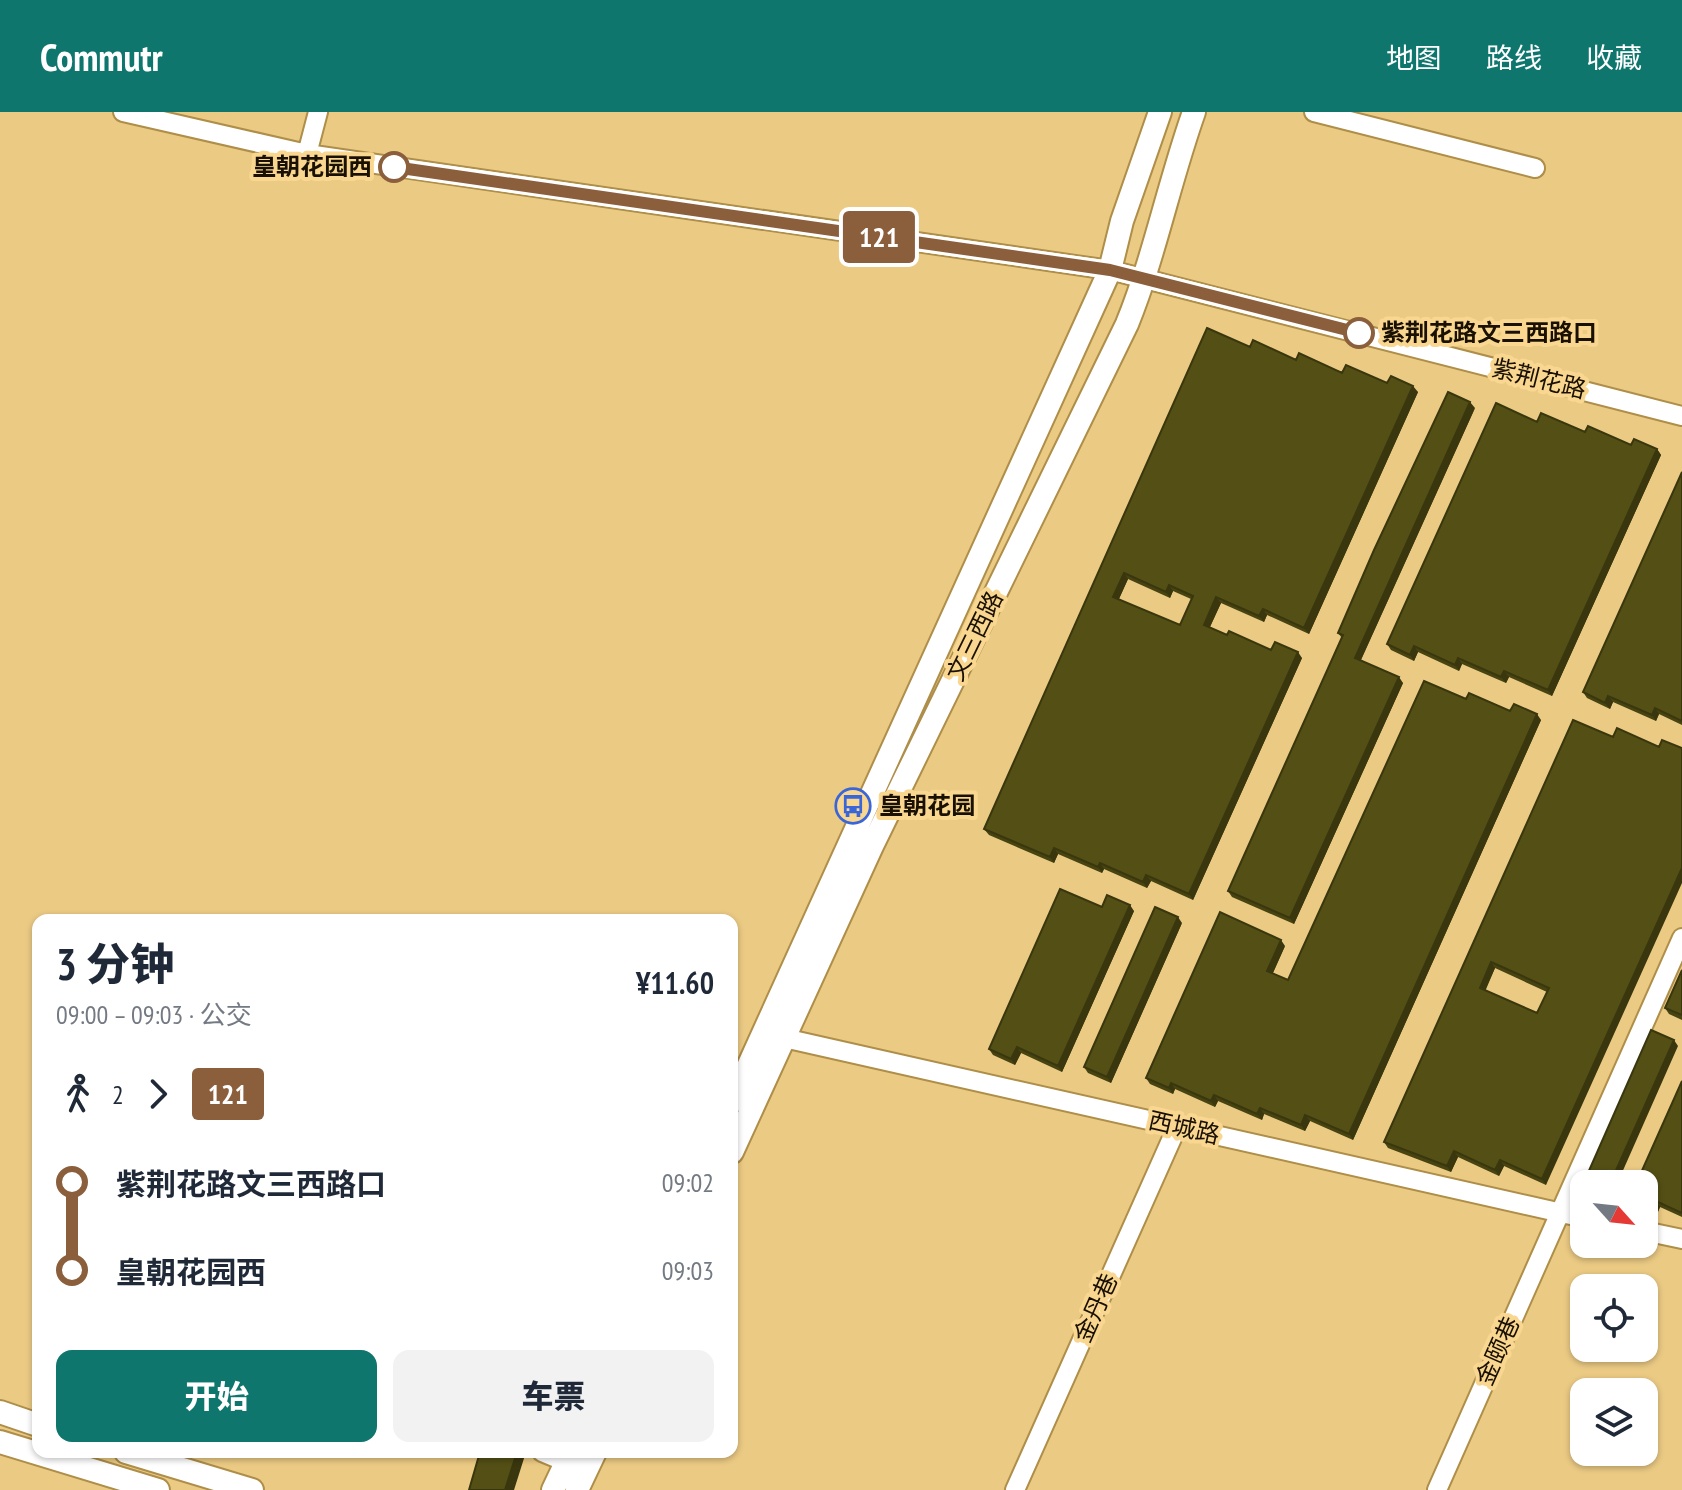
<!DOCTYPE html>
<html lang="zh">
<meta charset="utf-8">
<style>
:root{--surface:#fff;--page:#f2f2f3;--text:#1f2937;--muted:#747a83;--accent:#0f766e}
body{margin:0;font-family:"PT Sans Narrow","Noto Sans SC",sans-serif;background:var(--page);color:var(--text);height:100vh;display:flex;flex-direction:column;font-size:30px;white-space:nowrap}
*{box-sizing:border-box;margin:0}
p{font-size:26px;color:var(--muted)}
.icon{flex:none;width:44px;height:44px;fill:none;stroke:currentColor;stroke-width:2;stroke-linecap:round;stroke-linejoin:round}
.map{position:relative;flex:1;overflow:hidden}
.sheet{position:absolute;left:32px;top:802px;width:706px;height:544px;display:flex;flex-direction:column;background:var(--surface);border-radius:16px;box-shadow:0 2px 6px #0004}
.sheet>*{flex:none}
.badge{padding:0 16px;border-radius:6px;font-size:28px;line-height:52px}
.needle{width:52px;rotate:117deg}
.fabs{position:absolute;left:1570px;top:1058px;display:grid;gap:16px}
.fabs a{display:grid;place-items:center;width:88px;height:88px;border-radius:16px;background:var(--surface);box-shadow:0 2px 6px #0004;font-size:40px}
.map>.badge{position:absolute;translate:-50% -50%;box-shadow:0 0 0 4px #fff}
.legs{display:flex;align-items:center;gap:12px;height:88px;padding:0 24px;font-size:26px}
.legs p{margin-inline-start:auto}
.summary{display:flex;align-items:center;justify-content:space-between;height:136px;padding:0 24px}
h1{font-size:44px;font-weight:800;line-height:60px}
.primary-button{display:flex;gap:16px;margin-top:auto;padding:16px 24px}
.primary-button a{flex:1;height:92px;border-radius:16px;background:var(--accent);color:#fff;font-size:32px;font-weight:800;line-height:92px;text-align:center}
.primary-button a+a{background:var(--page);color:var(--text)}
ul{padding:0 24px;list-style:none}
li{display:flex;align-items:center;gap:28px;height:88px;font-size:30px}
li i{display:grid;place-items:center;width:12px;height:100%;margin:0 10px;background:currentColor}
li i::after{content:'';width:20px;height:20px;margin:-10px;border:6px solid;border-radius:50%;background:var(--surface)}
li p{margin-inline-start:auto}
li:first-child i{background:linear-gradient(#0000 50%,currentColor 0)}
li:last-child i{background:linear-gradient(currentColor 50%,#0000 0)}
header{display:flex;align-items:center;gap:48px;box-sizing:border-box;height:112px;padding:0 40px;background:var(--accent);color:#fff}
header strong{font-size:38px}
nav{display:flex;gap:44px;margin-inline-start:auto;font-size:28px}
.map>svg:first-child{display:block}
</style>
<header>
<strong>Commutr</strong>
<nav><a>地图</a><a>路线</a><a>收藏</a></nav>
</header>
<div class="map">
<svg width="1682" height="1378" viewBox="0 0 1682 1378">
<rect width="100%" height="100%" fill="#ebca84"/>
<g fill="none" stroke-linecap="round" stroke-linejoin="round">
<defs>
<path id="minor" d="M 123,0 L 307,42 L 1110,158 L 1682,304
M 1314,0 L 1535,56
M 307,42 L 318,0
M 784,926 L 1584,1106
M 1644,1119 L 1682,1127
M 542,1340 L 566,1350
M 1015,1378 L 1177,1015
M 1437,1378 L 1682,826"/>
<path id="major" d="M 732,990 L 1110,158 L 1122,109 L 1160,0
M 732,1040 L 872,734 L 1127,212 C 1155,143 1169,70 1194,0
M 0,1300 L 38,1313
M 0,1330 L 158,1378
M 126,1340 L 252,1378
M 553,1378 L 571,1340
M 577,1378 L 595,1340"/>
</defs>
<use href="#minor" stroke="#ae8e48" stroke-width="22"/>
<use href="#major" stroke="#ae8e48" stroke-width="26"/>
<use href="#minor" stroke="#fff" stroke-width="18"/>
<use href="#major" stroke="#fff" stroke-width="22"/>
</g>
<path fill="#474412" fill-rule="evenodd" d="M 1207,216 L 1250,235 L 1418,280 L 1309,522 L 1267,503 L 1264,510 L 1221,491 L 1210,515 L 1227,523 L 1271,538 L 1302,546 L 1193,788 L 1151,769 L 1147,776 L 1104,757 L 1102,761 L 1058,742 L 1054,751 L 989,723 L 984,717 ZM 1128,467 L 1170,486 L 1173,479 L 1191,487 L 1180,513 L 1119,487 Z
M 1475,296 L 1361,548 L 1403,571 L 1294,812 L 1232,785 L 1228,779 L 1342,526 L 1338,521 Z
M 1537,310 L 1585,320 L 1631,333 L 1657,337 L 1661,343 L 1552,584 L 1509,565 L 1506,571 L 1462,552 L 1459,559 L 1418,540 L 1414,549 L 1391,538 L 1387,532 Z
M 1682,360 L 1682,613 L 1659,602 L 1656,609 L 1613,590 L 1610,597 L 1587,586 L 1583,580 Z
M 1466,587 L 1541,608 L 1353,1028 L 1310,1009 L 1305,1019 L 1264,1002 L 1262,1008 L 1218,989 L 1215,995 L 1175,977 L 1173,982 L 1150,972 L 1146,966 L 1285,834 L 1273,861 L 1288,868 Z
M 1613,625 L 1546,1073 L 1504,1054 L 1499,1064 L 1458,1045 L 1451,1060 L 1388,1036 L 1384,1030 ZM 1495,856 L 1547,880 L 1537,901 L 1485,878 Z
M 1102,795 L 1134,799 L 1062,960 L 1021,941 L 1015,953 L 993,943 L 989,937 Z
M 1182,811 L 1111,971 L 1088,961 L 1084,955 Z
M 1682,858 L 1682,908 L 1669,902 L 1665,896 Z
M 1682,969 L 1682,1105 L 1660,1095 L 1655,1107 L 1644,1102 L 1644,1072 Z"/>
<path fill="#3a370f" d="M 1413,274 L 1418,280 L 1309,522 L 1304,516 Z
M 1470,290 L 1475,296 L 1359,552 L 1355,546 Z
M 1657,337 L 1661,343 L 1552,584 L 1548,578 Z
M 1124,461 L 1128,467 L 1117,491 L 1113,485 Z
M 1169,473 L 1173,479 L 1170,486 L 1166,480 Z
M 1216,485 L 1221,491 L 1208,519 L 1204,513 Z
M 1263,497 L 1267,503 L 1264,510 L 1259,504 Z
M 1414,534 L 1418,540 L 1414,549 L 1410,543 Z
M 1298,540 L 1302,546 L 1193,788 L 1189,782 Z
M 1458,546 L 1462,552 L 1459,559 L 1455,553 Z
M 1504,559 L 1509,565 L 1506,571 L 1501,565 Z
M 1399,565 L 1403,571 L 1294,812 L 1290,806 Z
M 1608,584 L 1613,590 L 1610,597 L 1605,591 Z
M 1655,596 L 1659,602 L 1656,609 L 1652,603 Z
M 1537,602 L 1541,608 L 1353,1028 L 1349,1022 Z
M 1054,736 L 1058,742 L 1054,751 L 1050,745 Z
M 1100,751 L 1104,757 L 1102,761 L 1098,755 Z
M 1682,756 L 1682,771 L 1546,1073 L 1542,1067 Z
M 1146,763 L 1151,769 L 1147,776 L 1143,770 Z
M 1130,793 L 1134,799 L 1062,960 L 1058,954 Z
M 1178,805 L 1182,811 L 1111,971 L 1107,965 Z
M 1281,828 L 1285,834 L 1271,865 L 1267,859 Z
M 1491,850 L 1495,856 L 1484,882 L 1480,876 Z
M 1674,928 L 1678,934 L 1617,1072 L 1610,1072 Z
M 1017,935 L 1021,941 L 1015,953 L 1011,947 Z
M 1171,971 L 1175,977 L 1173,982 L 1169,976 Z
M 1214,983 L 1218,989 L 1215,995 L 1211,989 Z
M 1260,996 L 1264,1002 L 1262,1008 L 1257,1002 Z
M 1305,1003 L 1310,1009 L 1305,1019 L 1301,1013 Z
M 1454,1039 L 1458,1045 L 1451,1060 L 1447,1054 Z
M 1500,1048 L 1504,1054 L 1499,1064 L 1495,1058 Z
M 1656,1089 L 1660,1095 L 1655,1107 L 1651,1101 Z
M 517,1340 L 526,1340 L 514,1378 L 505,1378 Z"/>
<path fill="#534f15" stroke="#3a370f" stroke-width="2" fill-rule="evenodd" d="M 1207,216 L 1250,235 L 1253,228 L 1296,248 L 1299,241 L 1342,261 L 1346,253 L 1387,271 L 1391,264 L 1413,274 L 1304,516 L 1263,497 L 1259,504 L 1216,485 L 1204,513 L 1227,523 L 1229,519 L 1271,538 L 1275,530 L 1298,540 L 1189,782 L 1146,763 L 1143,770 L 1100,751 L 1098,755 L 1054,736 L 1050,745 L 984,717 ZM 1124,461 L 1166,480 L 1169,473 L 1193,484 L 1180,513 L 1113,485 Z
M 1448,280 L 1470,290 L 1355,546 L 1399,565 L 1290,806 L 1228,779 L 1343,523 L 1338,521 L 1374,438 Z
M 1496,291 L 1537,310 L 1541,301 L 1585,320 L 1588,314 L 1631,333 L 1634,327 L 1657,337 L 1548,578 L 1504,559 L 1501,565 L 1458,546 L 1455,553 L 1414,534 L 1410,543 L 1387,532 Z
M 1682,360 L 1682,609 L 1655,596 L 1652,603 L 1608,584 L 1605,591 L 1583,580 Z
M 1424,569 L 1466,587 L 1469,581 L 1510,599 L 1514,592 L 1537,602 L 1349,1022 L 1305,1003 L 1301,1013 L 1260,996 L 1257,1002 L 1214,983 L 1211,989 L 1171,971 L 1169,976 L 1146,966 L 1220,800 L 1281,828 L 1267,859 L 1288,868 Z
M 1573,608 L 1613,625 L 1617,616 L 1659,635 L 1662,628 L 1682,636 L 1682,756 L 1542,1067 L 1500,1048 L 1495,1058 L 1454,1039 L 1447,1054 L 1384,1030 ZM 1491,850 L 1549,876 L 1537,901 L 1480,876 Z
M 1060,777 L 1102,795 L 1107,783 L 1130,793 L 1058,954 L 1017,935 L 1011,947 L 989,937 Z
M 1155,795 L 1178,805 L 1107,965 L 1084,955 Z
M 1682,858 L 1682,903 L 1665,896 Z
M 1651,918 L 1674,928 L 1610,1072 L 1584,1072 L 1584,1081 L 1580,1079 Z
M 1682,969 L 1682,1101 L 1656,1089 L 1651,1101 L 1644,1098 L 1644,1072 L 1636,1072 Z
M 480,1340 L 517,1340 L 505,1378 L 469,1378 Z"/>
<g fill="none" stroke-linecap="round" stroke-linejoin="round">
<defs>
<path id="line-1" d="M 394,55 L 1110,158 L 1359,221"/>
</defs>
<use href="#line-1" stroke="#fff" stroke-width="18"/>
<use href="#line-1" stroke="#8b5e3c" stroke-width="12"/>
</g>
<defs>
<symbol id="bus-ring" viewBox="-11 -11 22 22"><circle r="9.5" fill="#f9d791" stroke="#3b66d7" stroke-width="1.5"/><path d="M-5-6H5V4H4V6H2V4H-2V6H-4V4H-5ZM-3.5-4V0h7V-4ZM-3.5 1.2v1.5H-2V1.2ZM2 1.2v1.5H3.5V1.2Z" fill="#3b66d7"/></symbol>
</defs>
<g fill-rule="evenodd">
<use href="#bus-ring" x="833" y="674" width="40" height="40"/>
</g>
<g fill="#fff" stroke="#8b5e3c" stroke-width="4">
<circle cx="394" cy="55" r="14"/>
<circle cx="1359" cy="221" r="14"/>
</g>
<g text-anchor="middle" stroke-width="8" stroke-linejoin="round" paint-order="stroke">
<g font-size="24" font-weight="bold" fill="#1a1000" stroke="#f9d791" text-anchor="end">
<text x="372" y="63">皇朝花园西</text>
<text x="1381" y="229" text-anchor="start">紫荆花路文三西路口</text>
</g>
<g font-size="24" fill="#1a1000" stroke="#f9d791">
<text transform="translate(1539 267) rotate(14)" y="8">紫荆花路</text>
<text transform="translate(975 524) rotate(-64)" y="8">文三西路</text>
<text transform="translate(1184 1016) rotate(13)" y="8">西城路</text>
<text transform="translate(1096 1196) rotate(-66)" y="8">金丹巷</text>
<text transform="translate(1498 1239) rotate(-66)" y="8">金颐巷</text>
</g>
<g font-size="24" font-weight="bold" fill="#1a1000" stroke="#f9d791" text-anchor="start">
<text x="879" y="702">皇朝花园</text>
</g>
</g>
</svg>
<div class="fabs">
<a><svg class="needle" viewBox="-14 -14 28 28"><path d="M0-13l5 13h-10z" fill="#e53935"/><path d="M0 13l5-13h-10z" fill="#747a83"/></svg></a>
<a><svg class="icon" aria-label="locate" viewBox="0 0 24 24"><circle cx="12" cy="12" r="6"/><path d="M12 2v4M12 18v4M2 12h4M18 12h4"/></svg></a>
<a><svg class="icon" aria-label="layers" viewBox="0 0 24 24"><path d="M12 4l9 5-9 5-9-5zM3 14l9 5 9-5"/></svg></a>
</div>
<b class="badge" style="left:879px;top:125px;background:#8b5e3c;color:#fff">121</b>
<section class="sheet">
<div class="summary"><div><h1>3 分钟</h1><p>09:00 – 09:03 · 公交</p></div><b>¥11.60</b></div>
<div class="legs"><svg class="icon" aria-label="walk" viewBox="0 0 24 24"><circle cx="13" cy="4" r="2"/><path d="M13 8l-2 6 4 7M11 14l-3 7M7 12l3-4h3l4 4"/></svg>2<svg class="icon" aria-label="forward" viewBox="0 0 24 24"><path d="M9 5l7 7-7 7"/></svg><b class="badge" style="background:#8b5e3c;color:#fff">121</b></div>
<ul>
<li><i style="color:#8b5e3c"></i><b>紫荆花路文三西路口</b><p>09:02</p></li>
<li><i style="color:#8b5e3c"></i><b>皇朝花园西</b><p>09:03</p></li>
</ul>
<div class="primary-button"><a>开始</a><a>车票</a></div>
</section>
</div>
